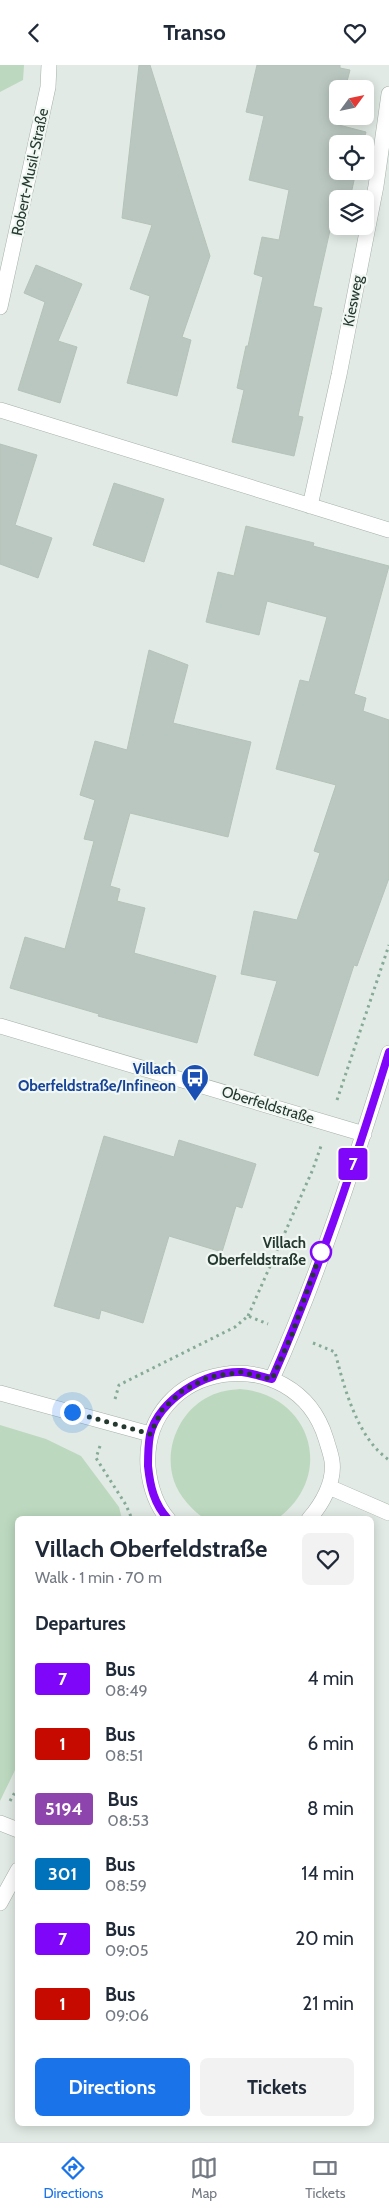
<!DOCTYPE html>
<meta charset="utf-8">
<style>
:root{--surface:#fff;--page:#f2f2f3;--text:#1f2937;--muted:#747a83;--line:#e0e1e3;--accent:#1a73e8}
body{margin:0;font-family:Cabin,sans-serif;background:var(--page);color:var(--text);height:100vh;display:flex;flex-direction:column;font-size:19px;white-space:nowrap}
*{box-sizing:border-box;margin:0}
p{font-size:16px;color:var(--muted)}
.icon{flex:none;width:28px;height:28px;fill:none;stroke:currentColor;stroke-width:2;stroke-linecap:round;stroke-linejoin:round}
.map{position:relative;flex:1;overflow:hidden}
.sheet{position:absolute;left:15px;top:1451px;width:359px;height:610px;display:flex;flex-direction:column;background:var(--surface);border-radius:8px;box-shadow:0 2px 12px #0003}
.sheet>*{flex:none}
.badge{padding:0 10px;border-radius:4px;font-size:18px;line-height:32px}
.needle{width:32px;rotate:57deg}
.controls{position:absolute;left:329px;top:15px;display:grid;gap:10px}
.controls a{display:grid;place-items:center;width:45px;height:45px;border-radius:8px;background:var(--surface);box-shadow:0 2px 12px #0003;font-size:25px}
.you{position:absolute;width:25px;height:25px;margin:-12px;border:4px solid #fff;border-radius:50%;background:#1a73e8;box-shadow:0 0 0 8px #1a73e833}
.map>.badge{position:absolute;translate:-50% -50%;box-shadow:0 0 0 2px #fff}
h2{padding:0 20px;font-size:19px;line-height:45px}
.round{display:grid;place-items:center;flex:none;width:52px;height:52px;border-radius:8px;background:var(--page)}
.overview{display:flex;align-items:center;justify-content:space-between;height:85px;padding:0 20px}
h1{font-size:24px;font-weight:700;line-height:38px}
.cta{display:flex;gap:10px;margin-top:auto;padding:10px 20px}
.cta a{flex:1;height:58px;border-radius:8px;background:var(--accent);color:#fff;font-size:20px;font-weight:700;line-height:58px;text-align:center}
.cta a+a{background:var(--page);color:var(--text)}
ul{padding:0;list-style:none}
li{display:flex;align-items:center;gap:15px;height:65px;padding:0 20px}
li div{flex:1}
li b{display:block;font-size:19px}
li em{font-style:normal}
li .badge{min-width:55px;font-weight:700;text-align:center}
header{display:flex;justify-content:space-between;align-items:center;height:65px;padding:0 20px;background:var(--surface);font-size:22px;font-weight:700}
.tabs{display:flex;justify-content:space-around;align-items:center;height:70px;border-top:1px solid var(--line);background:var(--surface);font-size:14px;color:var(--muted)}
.tabs a{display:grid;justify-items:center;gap:2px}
.tabs .current{color:var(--accent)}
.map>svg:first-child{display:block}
</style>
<header><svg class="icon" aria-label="back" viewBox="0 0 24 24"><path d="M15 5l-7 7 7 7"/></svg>Transo<svg class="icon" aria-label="heart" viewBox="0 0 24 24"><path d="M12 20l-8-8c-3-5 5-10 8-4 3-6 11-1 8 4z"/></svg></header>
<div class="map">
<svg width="389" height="2077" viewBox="0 0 389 2077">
<rect width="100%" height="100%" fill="#e1eae4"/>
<path fill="#bcd9bf" d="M 0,0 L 24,0 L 23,15 L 0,27 Z
M 240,1324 C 312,1330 336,1411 277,1454 L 205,1454 C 192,1445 179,1431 174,1416 C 163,1383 180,1345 210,1331 C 220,1326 230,1325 240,1324 Z
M 0,1360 L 46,1374 L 81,1391 L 119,1442 L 122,1454 L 18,1454 L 17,1701 L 0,1736 Z"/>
<path fill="#bac7c0" stroke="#b4c3ba" d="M 139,0 L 150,0 L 210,191 L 182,272 L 191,275 L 177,331 L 127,318 L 150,231 L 130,224 L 152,160 L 122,153 Z
M 257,0 L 340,0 L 340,3 L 350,5 L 345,24 L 338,24 L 338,50 L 335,59 L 366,67 L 363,79 L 338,79 L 338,106 L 356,106 L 350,134 L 337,134 L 313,241 L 322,243 L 298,351 L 303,352 L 294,391 L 232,377 L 244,325 L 237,323 L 246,281 L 248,281 L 263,212 L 254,209 L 262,172 L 279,175 L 289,125 L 249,115 L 264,51 L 246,47 Z
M 36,200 L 82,219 L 58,276 L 77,282 L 60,338 L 18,325 L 45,237 L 24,228 Z
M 0,379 L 37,390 L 15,460 L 52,473 L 38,513 L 0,499 Z
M 114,418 L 164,434 L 144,497 L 93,480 Z
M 246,461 L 314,478 L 313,481 L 389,501 L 354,629 L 366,633 L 363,646 L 389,655 L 389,813 L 357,901 L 354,900 L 318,1011 L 254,990 L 277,916 L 241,909 L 254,846 L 297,855 L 320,788 L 314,786 L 336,720 L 276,704 L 300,615 L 309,617 L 327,552 L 267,536 L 259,570 L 206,557 L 218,507 L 234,511 Z
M 149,585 L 188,600 L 173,658 L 251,677 L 228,772 L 130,748 L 110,821 L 120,824 L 117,836 L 145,843 L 134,888 L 216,911 L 197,978 L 98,951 L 99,949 L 10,923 L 25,872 L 65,884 L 94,776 L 84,774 L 95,735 L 80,730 L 95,676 L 127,685 Z
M 104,1071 L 174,1092 L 179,1075 L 256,1099 L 242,1143 L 236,1141 L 222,1187 L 169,1171 L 143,1258 L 101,1245 L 99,1254 L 54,1241 Z"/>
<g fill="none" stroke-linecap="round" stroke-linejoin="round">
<defs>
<path id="minor" d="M 0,242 L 48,22 L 49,0
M 0,345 L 389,465
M 310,441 L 339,310 L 376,121 L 389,29
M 0,961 L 364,1069
M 272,1314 C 319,1210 355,1097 389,988
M 0,1328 L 150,1369
M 329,1422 L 389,1448
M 168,1454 C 155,1439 150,1421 148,1402 C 141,1295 295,1272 326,1374 C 328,1381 331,1389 332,1396 C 335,1417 322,1439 309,1454
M 0,1758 L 18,1765
M 0,1838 L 18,1805"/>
</defs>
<use href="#minor" stroke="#a5b1aa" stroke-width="16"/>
<path stroke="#85aa98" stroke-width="3" stroke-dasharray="2.5 4" stroke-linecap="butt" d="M 337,1035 L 389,880
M 248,1251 L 313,1104 L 321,1081
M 313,1278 L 335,1287 C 344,1322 357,1373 389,1395
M 115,1334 L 119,1320 L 235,1262 L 248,1251 L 268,1259
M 100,1381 L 96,1393 L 126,1440 L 132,1454
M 10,1736 L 18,1722"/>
<use href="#minor" stroke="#fff" stroke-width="15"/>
</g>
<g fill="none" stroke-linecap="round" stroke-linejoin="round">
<defs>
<path id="line" d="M 168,1454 C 154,1439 150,1421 148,1401 C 148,1391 148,1381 150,1370 C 158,1335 206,1305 242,1307 C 251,1308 262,1312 272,1314 C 318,1209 355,1098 389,987"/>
</defs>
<use href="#line" stroke="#fff" stroke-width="11"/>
<use href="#line" stroke="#7f06f9" stroke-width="8"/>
<path stroke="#24392f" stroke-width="5" stroke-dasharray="0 9" d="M 72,1347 L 150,1369 L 162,1345 L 182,1326 L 209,1312 L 241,1307 L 272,1314 L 292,1269 L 321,1187"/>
</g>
<defs>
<symbol id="bus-pin" viewBox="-11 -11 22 30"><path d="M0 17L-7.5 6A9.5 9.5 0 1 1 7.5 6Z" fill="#1a4fb4" stroke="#f1f7f3"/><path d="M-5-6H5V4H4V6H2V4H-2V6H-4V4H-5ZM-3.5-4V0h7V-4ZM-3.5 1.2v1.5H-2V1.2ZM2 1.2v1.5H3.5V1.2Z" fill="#fff"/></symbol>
</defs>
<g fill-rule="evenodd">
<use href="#bus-pin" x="179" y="997" width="32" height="43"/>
</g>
<circle fill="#fff" stroke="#7f06f9" stroke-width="2.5" cx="321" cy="1187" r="10"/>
<g text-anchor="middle" stroke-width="4.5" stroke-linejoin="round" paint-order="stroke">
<g font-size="15" fill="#24392f" stroke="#f1f7f3">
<text transform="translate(30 107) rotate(-78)" y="5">Robert-Musil-Straße</text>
<text transform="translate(353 236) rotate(-79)" y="5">Kiesweg</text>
<text transform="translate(268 1040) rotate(17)" y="5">Oberfeldstraße</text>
</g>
<g font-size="15" font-weight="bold" fill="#164399" stroke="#f1f7f3" text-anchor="end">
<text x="176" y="1009">Villach<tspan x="176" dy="17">Oberfeldstraße/Infineon</tspan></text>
</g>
<g font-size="15" font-weight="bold" fill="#24392f" stroke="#f1f7f3" text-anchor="end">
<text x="306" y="1183">Villach<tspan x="306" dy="17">Oberfeldstraße</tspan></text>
</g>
</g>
</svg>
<div class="controls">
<a><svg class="needle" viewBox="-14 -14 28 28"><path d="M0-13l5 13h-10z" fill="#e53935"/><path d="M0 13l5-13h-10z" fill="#747a83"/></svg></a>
<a><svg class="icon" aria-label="locate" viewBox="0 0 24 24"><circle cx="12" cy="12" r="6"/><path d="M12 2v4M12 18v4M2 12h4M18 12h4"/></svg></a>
<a><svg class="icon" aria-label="layers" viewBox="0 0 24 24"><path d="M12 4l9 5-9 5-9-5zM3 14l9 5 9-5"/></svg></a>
</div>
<div class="you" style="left:72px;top:1347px"></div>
<b class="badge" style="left:353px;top:1099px;background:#7f06f9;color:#fff">7</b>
<section class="sheet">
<div class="overview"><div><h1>Villach Oberfeldstraße</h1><p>Walk · 1 min · 70 m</p></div><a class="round"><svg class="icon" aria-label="heart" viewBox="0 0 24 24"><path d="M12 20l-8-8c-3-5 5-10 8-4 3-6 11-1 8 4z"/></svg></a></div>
<h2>Departures</h2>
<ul>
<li><span class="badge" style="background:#7f06f9;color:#fff">7</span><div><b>Bus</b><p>08:49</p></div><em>4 min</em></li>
<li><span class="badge" style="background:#c70a00;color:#fff">1</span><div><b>Bus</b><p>08:51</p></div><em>6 min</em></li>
<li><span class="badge" style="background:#8e44ad;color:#fff">5194</span><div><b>Bus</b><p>08:53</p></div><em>8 min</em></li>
<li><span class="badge" style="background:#0072bc;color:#fff">301</span><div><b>Bus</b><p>08:59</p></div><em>14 min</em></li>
<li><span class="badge" style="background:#7f06f9;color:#fff">7</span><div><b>Bus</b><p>09:05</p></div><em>20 min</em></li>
<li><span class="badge" style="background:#c70a00;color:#fff">1</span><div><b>Bus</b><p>09:06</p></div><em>21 min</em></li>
</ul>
<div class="cta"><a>Directions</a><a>Tickets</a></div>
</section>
</div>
<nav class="tabs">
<a class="current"><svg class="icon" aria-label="directions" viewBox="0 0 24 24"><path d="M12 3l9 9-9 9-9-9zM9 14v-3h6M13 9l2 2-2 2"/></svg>Directions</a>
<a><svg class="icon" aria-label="map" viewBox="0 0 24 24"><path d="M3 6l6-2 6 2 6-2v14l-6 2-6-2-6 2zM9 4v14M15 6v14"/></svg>Map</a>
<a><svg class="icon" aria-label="tickets" viewBox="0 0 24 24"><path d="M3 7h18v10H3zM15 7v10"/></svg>Tickets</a>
</nav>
